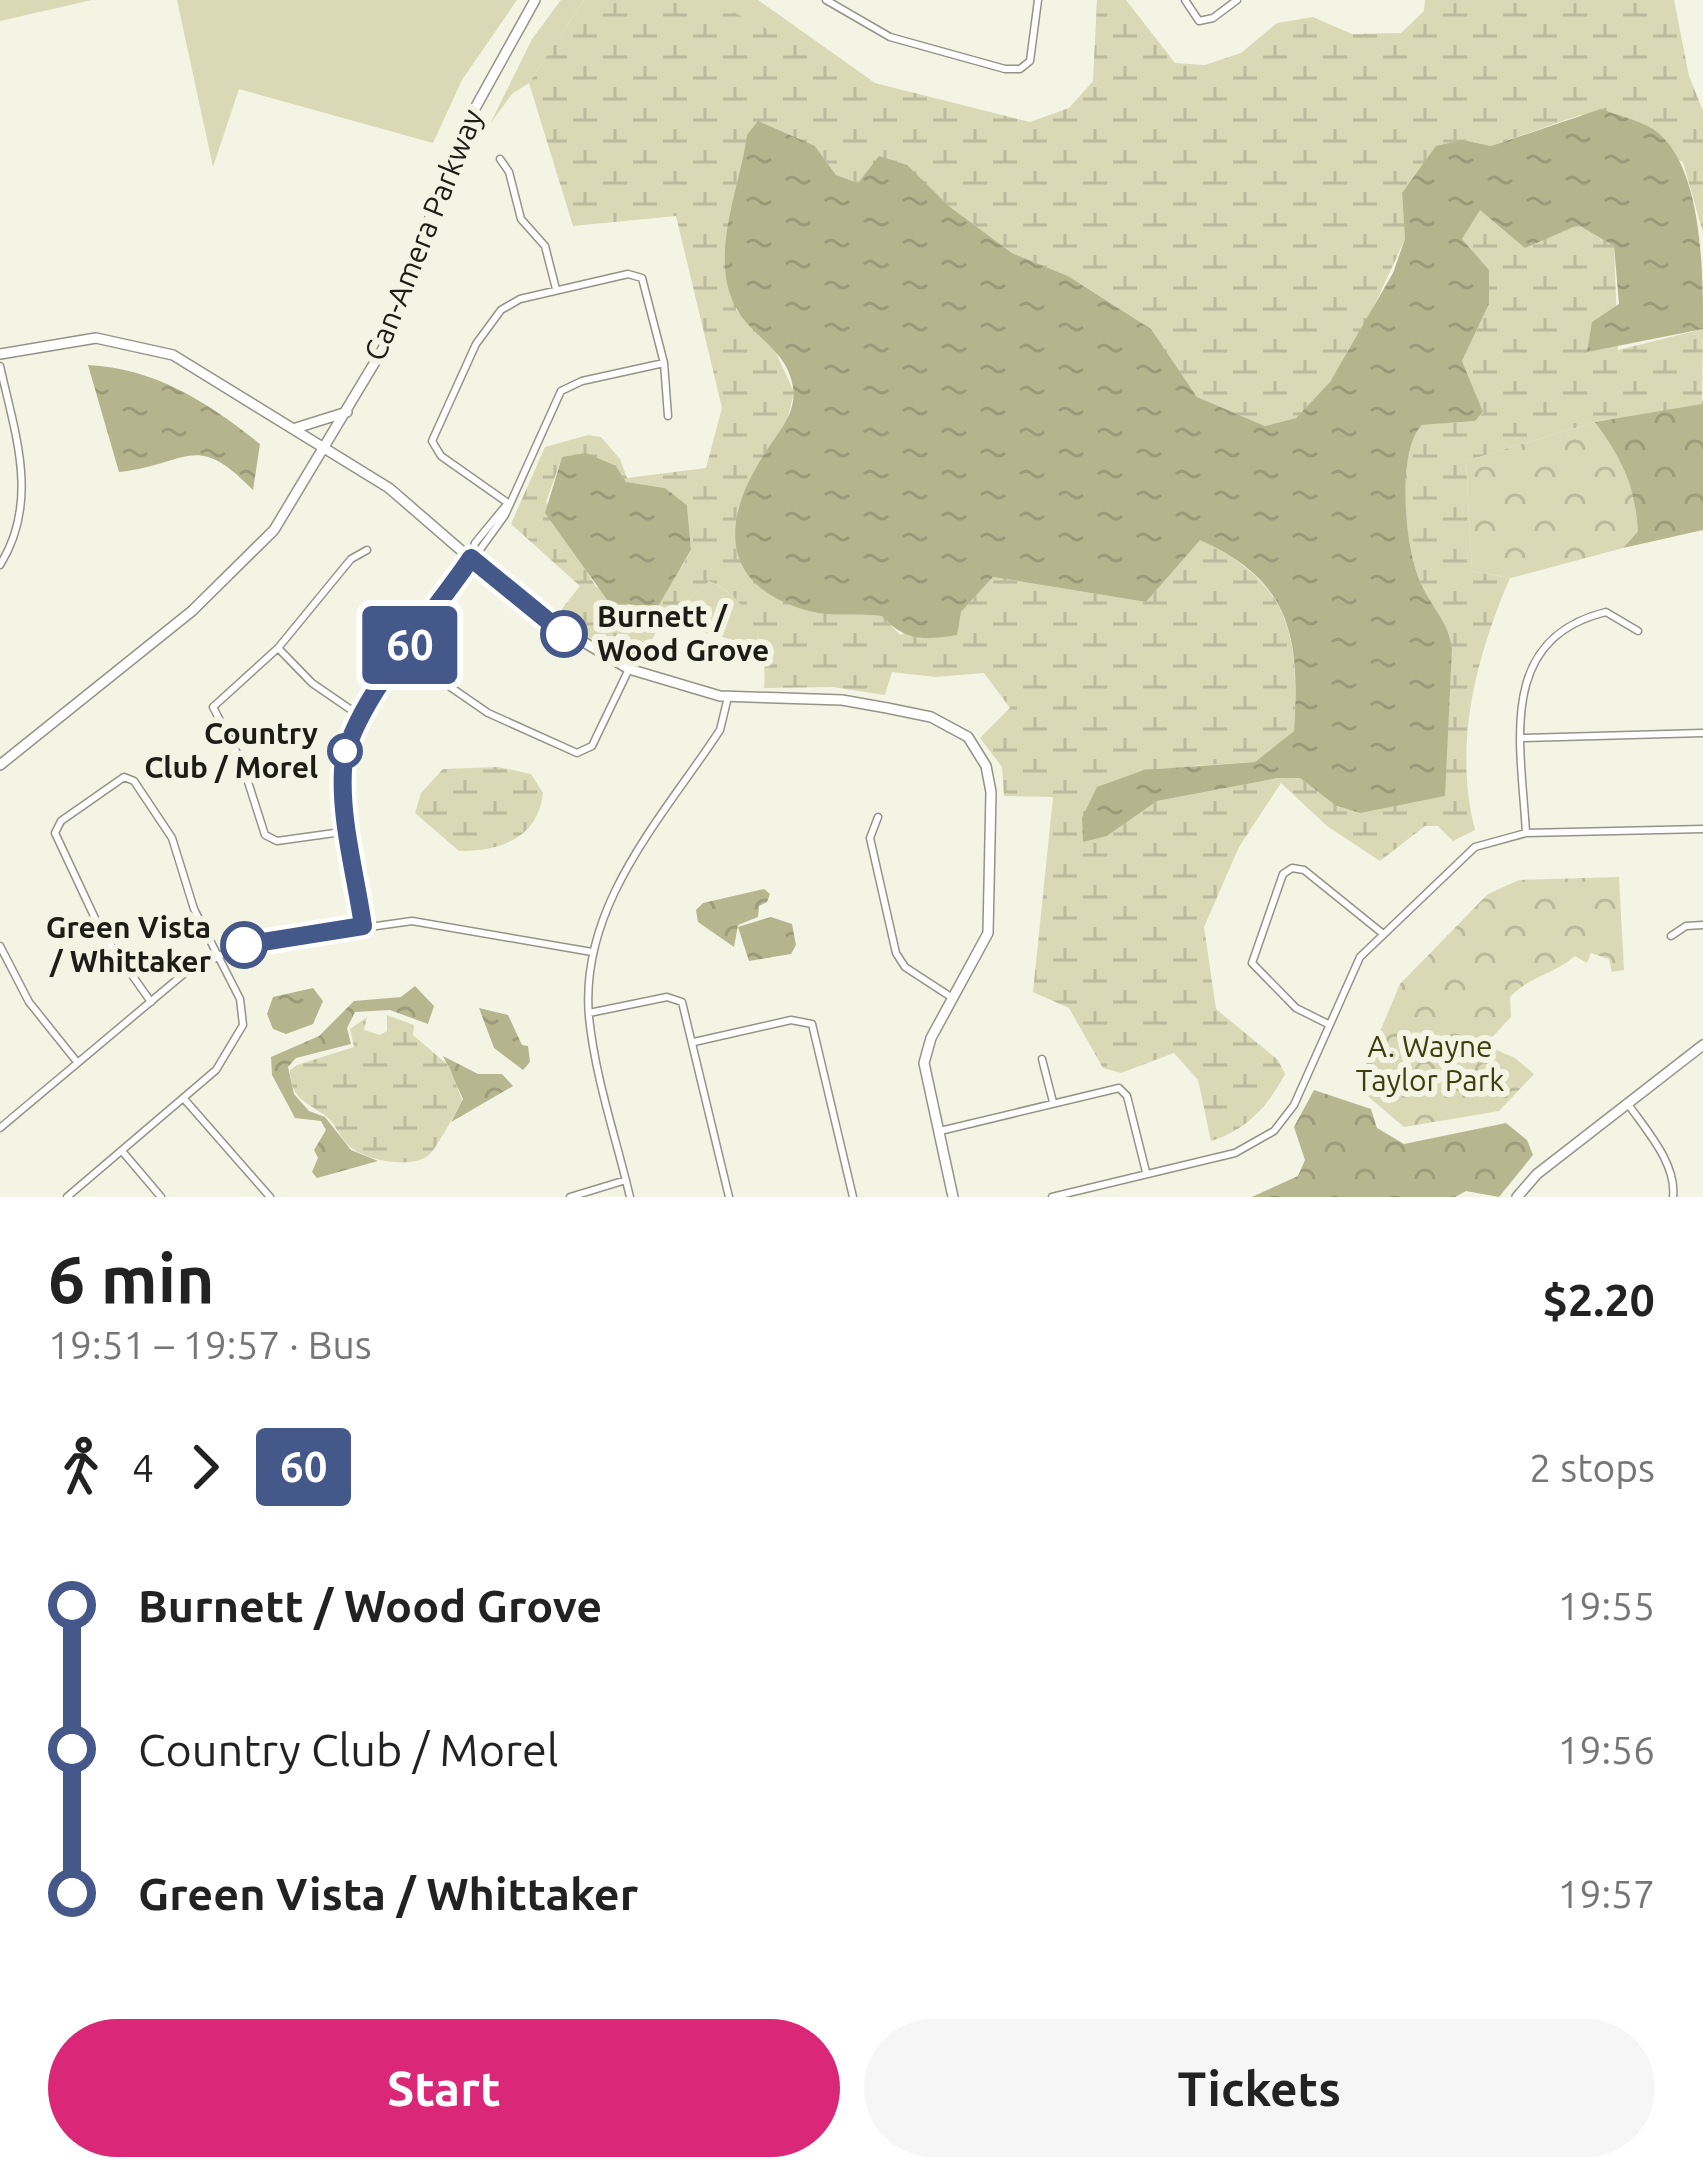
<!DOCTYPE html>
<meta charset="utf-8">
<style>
:root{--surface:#fff;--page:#f6f6f6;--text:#222;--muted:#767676;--accent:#db2777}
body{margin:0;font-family:Ubuntu,sans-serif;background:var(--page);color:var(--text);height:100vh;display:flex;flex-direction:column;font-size:45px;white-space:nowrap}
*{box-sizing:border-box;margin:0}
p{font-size:39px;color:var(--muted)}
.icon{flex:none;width:66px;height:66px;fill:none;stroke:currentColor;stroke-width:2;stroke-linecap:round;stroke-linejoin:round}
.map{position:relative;height:1197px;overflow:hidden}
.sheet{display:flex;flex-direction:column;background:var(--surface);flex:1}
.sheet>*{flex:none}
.badge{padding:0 24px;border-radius:9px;font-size:42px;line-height:78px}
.map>.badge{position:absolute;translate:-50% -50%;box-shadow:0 0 0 6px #fff}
.legs{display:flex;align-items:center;gap:18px;height:132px;padding:0 48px;font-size:39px}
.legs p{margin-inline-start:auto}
.headline{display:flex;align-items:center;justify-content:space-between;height:204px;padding:0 48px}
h1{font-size:66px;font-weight:600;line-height:90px}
.primary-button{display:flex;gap:24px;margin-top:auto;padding:24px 48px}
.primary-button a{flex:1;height:138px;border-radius:72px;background:var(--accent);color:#fff;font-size:48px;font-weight:600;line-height:138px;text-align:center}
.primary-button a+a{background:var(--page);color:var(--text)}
ul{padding:0 48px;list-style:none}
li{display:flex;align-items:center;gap:42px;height:144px;font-size:45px}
li i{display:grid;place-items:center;width:18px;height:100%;margin:0 15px;background:currentColor}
li i::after{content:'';width:30px;height:30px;margin:-15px;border:9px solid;border-radius:50%;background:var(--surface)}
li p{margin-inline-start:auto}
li:first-child i{background:linear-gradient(#0000 50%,currentColor 0)}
li:last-child i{background:linear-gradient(currentColor 50%,#0000 0)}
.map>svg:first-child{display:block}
</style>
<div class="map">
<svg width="1703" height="1197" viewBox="0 0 1703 1197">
<defs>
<pattern id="forest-crowns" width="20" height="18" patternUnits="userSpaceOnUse" patternTransform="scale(3)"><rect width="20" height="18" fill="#b6b78f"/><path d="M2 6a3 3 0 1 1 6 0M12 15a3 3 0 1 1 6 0" fill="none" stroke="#9c9d7b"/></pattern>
<pattern id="wetland-marsh" width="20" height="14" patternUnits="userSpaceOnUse" patternTransform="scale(3)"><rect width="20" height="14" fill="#d9d9b6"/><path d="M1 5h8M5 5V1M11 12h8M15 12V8" fill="none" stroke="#baba9c"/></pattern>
<pattern id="park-crowns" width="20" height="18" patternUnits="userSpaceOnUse" patternTransform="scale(3)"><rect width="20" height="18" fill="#d9d9b6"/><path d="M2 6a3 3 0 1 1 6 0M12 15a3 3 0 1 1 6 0" fill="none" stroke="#baba9c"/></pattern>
<pattern id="water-ripples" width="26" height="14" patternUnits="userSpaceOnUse" patternTransform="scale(3)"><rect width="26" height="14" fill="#b4b48d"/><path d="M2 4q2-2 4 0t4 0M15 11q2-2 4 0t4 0" fill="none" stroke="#9a9a79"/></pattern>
</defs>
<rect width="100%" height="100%" fill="#f4f4e5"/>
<path fill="#d9d9b6" d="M 0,0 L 92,0 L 0,21 Z
M 177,0 L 517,0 L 462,80 L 433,143 L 239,89 L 213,167 Z
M 561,0 L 584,0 L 529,83 L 512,94 L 490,124 L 532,39 Z
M 709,0 L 758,0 L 875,83 L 712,5 Z
M 709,581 C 735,592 757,618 760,647 L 676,625 L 670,617 Z"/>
<path fill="url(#forest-crowns)" d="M 1703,401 L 1703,530 L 1623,548 L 1638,531 L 1595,422 Z
M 764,889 L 770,894 L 767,902 L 759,906 L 758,917 L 738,925 L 734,947 L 698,922 L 696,910 L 703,903 Z
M 415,986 L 434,1006 L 428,1024 L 390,1010 L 355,1012 L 347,1028 L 351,1044 L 296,1058 L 288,1067 L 294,1094 L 309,1111 L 325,1117 L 351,1150 L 378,1161 L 317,1178 L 312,1172 L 318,1158 L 314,1150 L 326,1130 L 321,1121 L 295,1118 L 272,1075 L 271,1057 L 319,1036 L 354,1001 L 401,997 Z
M 443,1056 L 478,1074 L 502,1074 L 513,1086 L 451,1122 L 463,1099 Z
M 1314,1090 L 1371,1109 L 1377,1128 L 1404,1144 L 1506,1123 L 1527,1140 L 1533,1155 L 1499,1197 L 1466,1191 L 1455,1197 L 1252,1197 L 1298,1176 L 1305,1160 L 1294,1127 Z"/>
<path fill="url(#wetland-marsh)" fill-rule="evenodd" d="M 584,0 L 709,0 L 875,83 L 1030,122 L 1069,108 L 1093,81 L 1097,0 L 1126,0 L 1175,63 L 1205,65 L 1241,53 L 1277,23 L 1313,17 L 1352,34 L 1401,33 L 1424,11 L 1425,0 L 1674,0 L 1689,76 L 1703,111 L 1703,233 L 1683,162 L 1580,115 L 1491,146 L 1463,140 L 1402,193 L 1405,239 L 1369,317 L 1330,382 L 1296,418 L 1265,426 L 1197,397 L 1151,329 L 1068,276 L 1012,253 L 950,207 L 906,165 L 873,167 L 858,183 L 836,175 L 815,146 L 747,135 L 736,310 L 772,344 L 794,392 L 785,429 L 764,454 L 755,581 L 810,611 L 883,616 L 900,635 L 961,612 L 993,577 L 1146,602 L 1200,539 C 1292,585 1299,635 1294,731 L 1255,762 L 1192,766 L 1082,818 L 1084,841 L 1107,836 L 1157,801 L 1278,778 L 1300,778 L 1335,805 L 1444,796 L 1452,649 C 1449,621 1430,606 1420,581 C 1405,549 1396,451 1422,425 L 1474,421 L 1483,413 L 1462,361 L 1489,304 L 1489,270 L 1461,239 L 1480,209 L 1578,225 L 1614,246 L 1618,350 L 1703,329 L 1702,404 L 1595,422 L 1466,461 L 1472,571 L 1510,578 C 1476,657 1453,745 1475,830 L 1453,841 L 1438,826 L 1425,826 L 1380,861 L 1327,826 L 1281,783 L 1239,847 L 1204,927 L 1216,1009 L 1278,1060 L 1285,1074 C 1269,1105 1246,1131 1211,1141 L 1198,1080 L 1174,1053 L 1121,1073 L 1103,1068 L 1069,1008 L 1033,992 L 1053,797 L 1004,796 L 1002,767 L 980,738 L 1010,708 L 984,673 L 935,677 L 892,672 L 885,695 L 833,687 L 764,688 C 768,645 750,598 709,581 L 670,617 L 676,625 L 657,629 L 641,665 L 554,619 L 580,586 L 511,524 L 545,447 L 588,435 L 601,437 L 620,459 L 627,478 L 706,468 L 722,408 L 676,216 L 573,226 L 529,83 ZM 562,457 L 616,466 L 626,482 L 665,488 L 687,505 L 691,551 L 681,568 L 596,587 L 546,502 Z
M 498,767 L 531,774 L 543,793 C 538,839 499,851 459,851 L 415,813 L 421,793 L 443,769 Z
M 387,1015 L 414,1025 L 413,1035 L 449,1066 L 462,1100 C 458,1109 436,1149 429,1155 C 411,1170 365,1160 349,1146 C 340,1138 336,1124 327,1117 C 308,1102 290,1100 290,1070 L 297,1065 L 354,1047 L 350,1029 L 367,1017 L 364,1030 L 380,1035 L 387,1031 Z"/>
<path fill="url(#park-crowns)" d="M 1595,422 C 1622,459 1635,485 1638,531 L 1623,548 L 1511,578 L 1472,571 L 1466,461 Z
M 1619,877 L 1624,970 L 1612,972 L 1609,959 L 1591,953 L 1587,963 L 1575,956 C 1553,975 1531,975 1510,997 L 1511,1017 L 1485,1045 L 1515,1058 L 1534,1074 L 1499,1111 L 1404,1127 L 1363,1092 L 1359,1081 L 1400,984 L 1488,894 L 1519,880 Z"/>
<path fill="url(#water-ripples)" d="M 1601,109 C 1617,115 1638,120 1653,129 C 1703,163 1703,271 1703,329 L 1587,352 L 1592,322 L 1619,304 L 1614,246 L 1578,225 L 1525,248 L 1480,210 L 1462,239 L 1489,270 L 1489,304 L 1462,361 L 1483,412 L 1475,421 L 1422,425 C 1396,451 1405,549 1420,581 C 1430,606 1449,621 1452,649 L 1445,796 L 1360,813 L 1335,805 L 1300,778 L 1278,778 L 1157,801 L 1107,836 L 1083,842 L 1082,818 L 1097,787 L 1144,770 L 1255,762 L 1294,731 C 1300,638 1292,581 1200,540 L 1146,602 L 993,577 L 961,612 L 957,635 C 924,640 906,642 882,616 C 859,613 831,617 809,611 C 718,586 721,520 765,453 C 778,432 797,414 793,387 C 787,349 751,337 735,306 C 709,255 740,188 747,135 L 758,121 L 815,146 L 836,175 L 858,183 L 879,156 L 907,165 L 950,207 L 1012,253 L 1068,276 L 1151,329 L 1197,397 L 1265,426 L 1296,418 L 1330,382 L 1393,273 L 1405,239 L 1402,193 L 1436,146 L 1463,140 L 1491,146 Z
M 88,365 C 155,368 209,403 260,444 L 253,490 C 195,430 189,464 119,472 Z
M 586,453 L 616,466 L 626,482 L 665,488 L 687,505 L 691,550 L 657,608 L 608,601 L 545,513 L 562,457 Z
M 771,917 L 792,924 L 796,945 L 791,954 L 749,961 L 738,927 Z
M 313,988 L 323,1001 L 313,1024 L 286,1034 L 273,1029 L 267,1014 L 273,997 Z
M 479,1008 L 508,1015 L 522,1045 L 528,1046 L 530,1062 L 523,1070 L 494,1048 Z"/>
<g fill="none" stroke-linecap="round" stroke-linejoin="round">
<defs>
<path id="street" d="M 826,0 L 890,37 L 1005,69 L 1020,69 L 1030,61 L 1038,0
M 1185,0 L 1199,21 L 1213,18 L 1237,0
M 500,159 L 509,172 L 521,219 L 545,246 L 556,289
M 0,366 C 15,434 40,501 0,565
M 508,503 L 441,456 L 432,441 L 476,344 L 501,310 L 520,299 L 628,274 L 642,278 L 664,363 L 668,416
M 472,554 L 475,543 L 508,503
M 278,648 L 312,683 L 360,716
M 404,655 L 488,713 L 577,753 L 592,746 L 629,669
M 1522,738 L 1703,733
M 878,817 L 870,838 L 896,953 L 905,967 L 951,997
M 349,831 L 277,841 L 265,835 L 242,763 L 213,707 L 278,648 L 351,559 L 367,550
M 1526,833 C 1521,744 1496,639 1606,612 L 1638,631
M 363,926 L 343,770 L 360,716 L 505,515 L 561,391 L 582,381 L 664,363
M 1671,936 L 1686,926 L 1703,925
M 0,946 L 29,1002 L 77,1062
M 589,1013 L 667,997 L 682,1002 L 729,1197
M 1328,1024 L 1296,1008 L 1252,963 L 1283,874 L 1292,868 L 1304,870 L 1382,933
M 694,1042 L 791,1020 L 812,1024 L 853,1197
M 1042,1059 L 1053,1102
M 185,1100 L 270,1197
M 1628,1104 C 1646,1130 1677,1164 1673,1197
M 0,1128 L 186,972 L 242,945 L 412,921 L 592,952
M 940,1131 L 1119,1088 L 1127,1096 L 1146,1172
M 122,1151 L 161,1197
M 67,1197 L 216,1070 L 243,1025 L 240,999 L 194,909 L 172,838 L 134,781 L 124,777 L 61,821 L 55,833 L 101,931 L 151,1002
M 570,1197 L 626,1180
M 630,1197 C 616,1138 595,1077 589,1017 C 579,905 663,817 720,730 L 728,697
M 1052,1197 L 1235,1153 L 1274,1131 L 1294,1105 L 1360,957 L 1475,847 L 1526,833 L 1703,829"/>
<path id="secondary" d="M 0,354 L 96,338 L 173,355 L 389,488 L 530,610 L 629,669 L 720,696 L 842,700 L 887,708 L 931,717 L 968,737 L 986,766 L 991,792 L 988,933 L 931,1038 L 924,1063 L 953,1197
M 296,428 L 347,412
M 0,765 L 192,611 L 274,530 L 384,347 L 458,139 L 535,0
M 1517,1197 L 1537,1174 L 1703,1045"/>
</defs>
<use href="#street" stroke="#939486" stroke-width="9"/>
<use href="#secondary" stroke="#939486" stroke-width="12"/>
<use href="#street" stroke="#fff" stroke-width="6"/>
<use href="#secondary" stroke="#fff" stroke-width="9"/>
</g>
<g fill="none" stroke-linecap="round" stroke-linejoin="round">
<defs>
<path id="line-1" d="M 244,945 L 363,926 C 356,876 340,820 343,770 C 346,710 437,610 471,558 L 564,634"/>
</defs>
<use href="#line-1" stroke="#fff" stroke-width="27"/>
<use href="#line-1" stroke="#44588a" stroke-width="18"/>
</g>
<g fill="#fff" stroke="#44588a" stroke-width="6">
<circle cx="564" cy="634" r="21"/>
<circle cx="345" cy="751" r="15"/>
<circle cx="244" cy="945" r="21"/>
</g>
<g text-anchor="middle" stroke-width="12" stroke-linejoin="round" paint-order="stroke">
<g font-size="30" fill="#1d1d18" stroke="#f4f4e5">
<text transform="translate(424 235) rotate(-68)" y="10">Can-Amera Parkway</text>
</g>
<g font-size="30" font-weight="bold" fill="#1d1d18" stroke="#f4f4e5" text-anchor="end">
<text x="597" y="627" text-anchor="start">Burnett /<tspan x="597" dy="34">Wood Grove</tspan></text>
<text x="318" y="744">Country<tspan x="318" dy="34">Club / Morel</tspan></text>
<text x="211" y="938">Green Vista<tspan x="211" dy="34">/ Whittaker</tspan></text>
</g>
<g font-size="30" fill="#3e3d0c" stroke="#f4f4e5">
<text x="1430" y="1057">A. Wayne<tspan x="1430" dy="34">Taylor Park</tspan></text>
</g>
</g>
</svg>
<b class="badge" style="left:410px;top:645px;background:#44588a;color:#fff">60</b>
</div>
<section class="sheet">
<div class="headline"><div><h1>6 min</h1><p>19:51 – 19:57 · Bus</p></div><b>$2.20</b></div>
<div class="legs"><svg class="icon" aria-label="walk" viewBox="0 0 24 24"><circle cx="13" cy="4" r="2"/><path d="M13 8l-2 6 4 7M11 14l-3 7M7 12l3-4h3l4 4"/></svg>4<svg class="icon" aria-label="forward" viewBox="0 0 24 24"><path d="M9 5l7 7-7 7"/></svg><b class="badge" style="background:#44588a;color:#fff">60</b><p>2 stops</p></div>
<ul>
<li><i style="color:#44588a"></i><b>Burnett / Wood Grove</b><p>19:55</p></li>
<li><i style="color:#44588a"></i><span>Country Club / Morel</span><p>19:56</p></li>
<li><i style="color:#44588a"></i><b>Green Vista / Whittaker</b><p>19:57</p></li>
</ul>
<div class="primary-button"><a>Start</a><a>Tickets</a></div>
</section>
